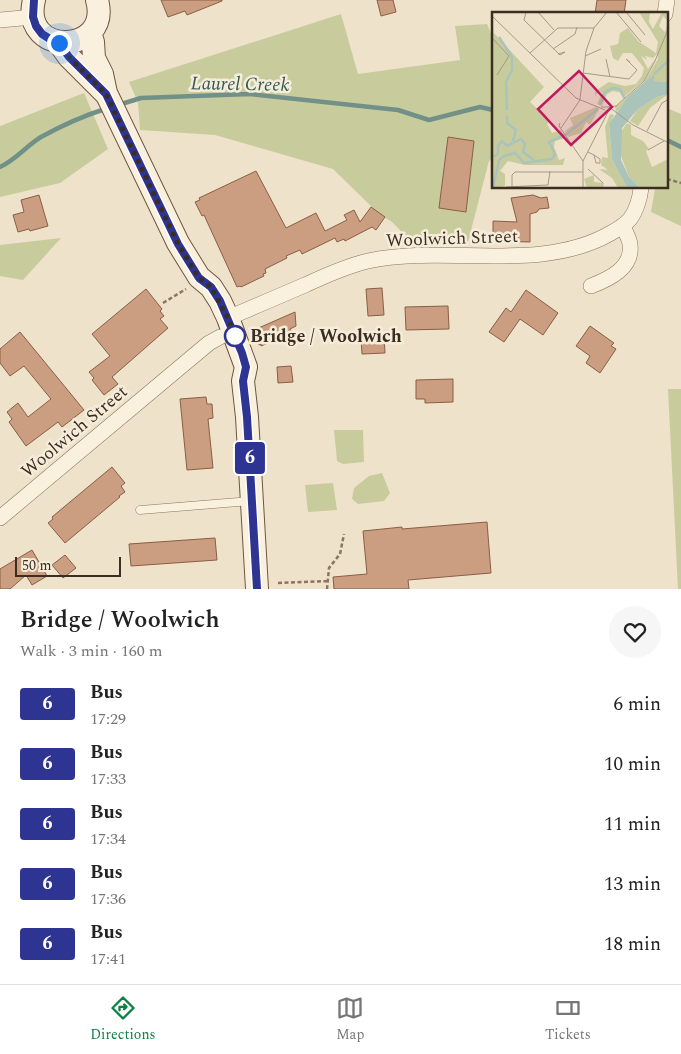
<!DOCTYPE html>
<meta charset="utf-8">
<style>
:root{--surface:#fff;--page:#f6f6f6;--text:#222;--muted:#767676;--line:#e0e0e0;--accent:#0b8043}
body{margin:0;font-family:Spectral,serif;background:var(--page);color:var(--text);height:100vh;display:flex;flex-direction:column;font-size:19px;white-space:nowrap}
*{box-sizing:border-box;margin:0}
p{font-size:16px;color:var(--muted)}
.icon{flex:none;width:28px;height:28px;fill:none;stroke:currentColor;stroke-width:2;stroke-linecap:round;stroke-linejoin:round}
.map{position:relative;height:589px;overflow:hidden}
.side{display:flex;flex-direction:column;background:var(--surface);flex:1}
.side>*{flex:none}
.badge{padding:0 10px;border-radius:4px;font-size:18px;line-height:32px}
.scale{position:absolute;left:15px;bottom:12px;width:106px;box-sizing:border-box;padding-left:5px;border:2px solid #3b2d21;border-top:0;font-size:14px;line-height:18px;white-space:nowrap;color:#3b2d21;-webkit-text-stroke:4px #f5edd9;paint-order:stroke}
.you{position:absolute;width:25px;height:25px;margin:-12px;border:4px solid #fff;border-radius:50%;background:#1a73e8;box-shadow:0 0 0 8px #1a73e833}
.map>.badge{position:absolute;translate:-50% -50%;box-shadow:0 0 0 2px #fff}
.round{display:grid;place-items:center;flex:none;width:52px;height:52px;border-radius:26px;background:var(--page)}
.summary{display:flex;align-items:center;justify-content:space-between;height:85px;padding:0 20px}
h1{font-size:24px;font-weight:600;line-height:38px}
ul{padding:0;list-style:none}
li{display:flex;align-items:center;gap:15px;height:60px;padding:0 20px}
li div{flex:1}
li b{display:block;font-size:19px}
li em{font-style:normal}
li .badge{min-width:55px;font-weight:700;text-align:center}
.menu{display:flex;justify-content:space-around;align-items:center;height:70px;border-top:1px solid var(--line);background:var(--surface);font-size:14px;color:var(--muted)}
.menu a{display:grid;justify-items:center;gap:2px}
.menu .on{color:var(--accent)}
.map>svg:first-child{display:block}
</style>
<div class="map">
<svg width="681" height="589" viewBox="0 0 681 589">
<rect width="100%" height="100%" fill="#eee2ca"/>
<path fill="#c8cc9d" d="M 341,14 L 358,74 L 460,60 L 455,26 L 487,24 L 493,38 L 493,159 L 489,161 L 468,242 L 407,237 L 392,222 L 378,213 L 333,169 L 215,135 L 140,130 L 138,102 L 129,82 Z
M 84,93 L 108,149 L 60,183 L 0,197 L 0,126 Z
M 667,108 L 681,114 L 681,226 L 651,212 L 655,188 L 667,188 Z
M 61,238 L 23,280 L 0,276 L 0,245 Z
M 668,389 L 681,389 L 681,589 L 678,589 Z
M 334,430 L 363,430 L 364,462 L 343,464 L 337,461 Z
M 382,473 L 390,493 L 384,501 L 358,504 L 352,499 L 354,488 L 369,476 Z
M 333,483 L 337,510 L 308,512 L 305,485 Z"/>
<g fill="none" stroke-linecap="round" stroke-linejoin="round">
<path stroke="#719188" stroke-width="4.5" d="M 118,105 L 141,98 L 250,94 L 398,110 L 429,120 L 480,107 L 493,110
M 667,140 L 681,147
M 0,167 C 16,160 26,146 41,137 C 61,126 83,116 105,109"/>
</g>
<path fill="#cb9e81" stroke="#895e45" d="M 161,0 L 222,0 L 222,1 L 187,15 L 185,11 L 168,17 Z
M 377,0 L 393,0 L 396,12 L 381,16 Z
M 597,0 L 626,0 L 624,14 L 595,14 Z
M 448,137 L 474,141 L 466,212 L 439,208 Z
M 256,171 L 286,228 L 316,213 L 325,231 L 347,220 L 344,215 L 354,210 L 360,222 L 371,207 L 385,217 L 376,230 L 372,227 L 345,241 L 344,239 L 337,242 L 335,238 L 302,254 L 300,250 L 286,256 L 287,258 L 265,269 L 266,273 L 263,274 L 264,276 L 241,287 L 240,286 L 237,287 L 204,215 L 202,216 L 195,202 L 200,200 L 199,198 Z
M 39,195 L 48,226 L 30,231 L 29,229 L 18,232 L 13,215 L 24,212 L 21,200 Z
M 533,195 L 541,198 L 547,197 L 549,208 L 539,209 L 537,212 L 530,214 L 530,242 L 493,241 L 493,221 L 517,222 L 511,198 Z
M 382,288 L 384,315 L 368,316 L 366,289 Z
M 146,289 L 162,309 L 160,311 L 164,316 L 160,319 L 168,328 L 112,377 L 118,384 L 104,395 L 92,380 L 94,378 L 89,372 L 110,356 L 92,334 Z
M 526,290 L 558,313 L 543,335 L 520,319 L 504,342 L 489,332 L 506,308 L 511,312 Z
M 448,306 L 449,329 L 406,330 L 405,307 Z
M 295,312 L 296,326 L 290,329 L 293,336 L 280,341 L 280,338 L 261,346 L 261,344 L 259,345 L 254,332 L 255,332 L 254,330 Z
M 590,326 L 614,343 L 611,346 L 616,349 L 600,373 L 586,363 L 590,356 L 576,346 Z
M 20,332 L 84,410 L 62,427 L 58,422 L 26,446 L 9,422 L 12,419 L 7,412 L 18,403 L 28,417 L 51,399 L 24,366 L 10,376 L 0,363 L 0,349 Z
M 384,337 L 385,353 L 362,354 L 361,338 Z
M 291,366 L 293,382 L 278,383 L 277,367 Z
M 453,379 L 453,402 L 425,403 L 425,399 L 416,399 L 416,380 Z
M 206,397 L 207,404 L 212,404 L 213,418 L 208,419 L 213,468 L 187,470 L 180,399 Z
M 112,467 L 125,483 L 121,486 L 125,492 L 119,496 L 120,497 L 65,543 L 48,523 L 53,519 L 52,517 Z
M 487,522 L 491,573 L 408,580 L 409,589 L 334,589 L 333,577 L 367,574 L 363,531 L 402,527 L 402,529 Z
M 215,538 L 217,560 L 131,566 L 129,544 Z
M 32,550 L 47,576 L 32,585 L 26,575 L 10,589 L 0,589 L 0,569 Z
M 65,555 L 76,568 L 63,578 L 52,565 Z"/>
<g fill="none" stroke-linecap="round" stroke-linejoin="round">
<defs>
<path id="service" d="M 140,510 L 251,501"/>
<path id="minor" d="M 665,14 L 667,0
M 0,20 L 33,17
M 591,286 C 609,279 633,268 630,245 C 630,239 625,232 623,226
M 228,318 C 254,307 279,296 305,285 C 325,276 346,266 368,261 C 446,244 540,274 611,233 C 618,229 625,225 630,219 C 636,211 640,198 641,188
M 0,518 L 209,343 L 220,337"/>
<path id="secondary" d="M 34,0 C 20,57 112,55 97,0
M 90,33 L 93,42 L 94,58 L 102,74 L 106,93 L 178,243 L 199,277 L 211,287 L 220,301 L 228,318 L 246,367 L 243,381 L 247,417 L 257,589
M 59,43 L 69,57 L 105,93"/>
</defs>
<use href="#service" stroke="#8b755e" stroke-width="9"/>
<use href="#minor" stroke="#8b755e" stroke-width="16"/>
<use href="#secondary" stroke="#6d5641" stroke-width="24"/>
<path stroke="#8b755e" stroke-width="2.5" stroke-dasharray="4 2.5" stroke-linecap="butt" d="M 667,179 L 681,183
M 163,303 L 186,289
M 278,583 L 328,581
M 327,589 L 329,568 L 340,554 L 344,534"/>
<use href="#service" stroke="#f9f0dd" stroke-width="8"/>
<use href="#minor" stroke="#f9f0dd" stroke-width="15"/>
<use href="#secondary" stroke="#f9f0dd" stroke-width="22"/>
</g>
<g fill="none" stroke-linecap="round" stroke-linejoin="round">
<defs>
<path id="line" d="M 34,0 L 33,17 L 36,26 L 42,34 L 50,39 L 59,43 L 69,57 L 106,94 L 178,244 L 199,278 L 211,287 L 220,301 L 242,353 L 246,367 L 243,381 L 247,417 L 257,589"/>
</defs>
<use href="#line" stroke="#fff" stroke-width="11"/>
<use href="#line" stroke="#2e3491" stroke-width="8"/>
<path stroke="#3b2d21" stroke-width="5" stroke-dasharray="0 9" d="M 59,43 L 69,57 L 106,94 L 178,244 L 199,278 L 211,287 L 228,318 L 235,336"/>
</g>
<circle fill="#fff" stroke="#2e3491" stroke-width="2.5" cx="235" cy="336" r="10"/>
<g text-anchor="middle" stroke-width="5" stroke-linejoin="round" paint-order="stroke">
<g font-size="18" fill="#3b2d21" stroke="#f5edd9">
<text transform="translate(452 238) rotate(-2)" y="6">Woolwich Street</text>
<text transform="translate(74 431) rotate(-40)" y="6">Woolwich Street</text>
</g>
<g font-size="18" font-weight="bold" fill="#3b2d21" stroke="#f5edd9" text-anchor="start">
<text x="250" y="342">Bridge / Woolwich</text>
</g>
<g font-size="19" font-style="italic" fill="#315b57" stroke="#f5edd9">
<text transform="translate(240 83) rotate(1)" y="7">Laurel Creek</text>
</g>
</g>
<g transform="translate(492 12)">
<rect width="176" height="176" fill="#eee2ca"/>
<path d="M 147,0 L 158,0 L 157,10 L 161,17 L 170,0 L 176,0 L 176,9 L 171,4 L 167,14 L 173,20 L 176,10 L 176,70 L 162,69 L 162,62 L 124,101 L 123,94 L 127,92 L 152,70 L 166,47 L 165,42 L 161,46 L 153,44 L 155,48 L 149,44 L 156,57 L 164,46 L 152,68 L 132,85 L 131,81 L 121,79 L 115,82 L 110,94 L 105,92 L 110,81 L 107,79 L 103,84 L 103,79 L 117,70 L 133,74 L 144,72 L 150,64 L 152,56 L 140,41 L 131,41 L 126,49 L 121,46 L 118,34 L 126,32 L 128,21 L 136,16 L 146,29 L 164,41 L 166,30 ZM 0,19 L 52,75 L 38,90 L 58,109 L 55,112 L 60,121 L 69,118 L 73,126 L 63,129 L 62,135 L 67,148 L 73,146 L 71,153 L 33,153 L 16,149 L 8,159 L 13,162 L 13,174 L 7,176 L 0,176 ZM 176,82 L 158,96 L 146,114 L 138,109 L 145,98 L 165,85 ZM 104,95 L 107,97 L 98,113 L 94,110 L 89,121 L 76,125 L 73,119 L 81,113 L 78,106 ZM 118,102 L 122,103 L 117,114 L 120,147 L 135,176 L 126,176 L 120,166 L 107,157 L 116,158 L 109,153 L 110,145 L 116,146 L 113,115 ZM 135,111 L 139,113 L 139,123 L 151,129 L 157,137 L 154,139 L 160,155 L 176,147 L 176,176 L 148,176 L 137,165 L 129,144 L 129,120 ZM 102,163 L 102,170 L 112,171 L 111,176 L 95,176 L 92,167 Z" fill="#c8cc9d"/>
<path d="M 162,62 L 162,69 L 176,70 L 176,82 L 165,85 L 145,98 L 130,116 L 129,148 L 137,165 L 148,176 L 135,176 L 120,147 L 117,112 L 137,84 Z" fill="#aac3bb"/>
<path fill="none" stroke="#aac3bb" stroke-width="2.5" d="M 7,25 L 20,45 L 20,58 L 14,70 L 15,98M 162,62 L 177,48M 108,93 L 113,80 L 121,76 L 128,77 L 132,86M 15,104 L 15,111 L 24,118 L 21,129M 0,145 L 6,142 L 6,134 L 10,129 L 15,134 L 29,127 L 33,132 L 31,140 L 42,148M 1,176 L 7,148 L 12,144 L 23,141 L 32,151 L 60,147 L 63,142 L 57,130 L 75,122 L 106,97"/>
<path fill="none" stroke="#a69a86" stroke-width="1" d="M 34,0 L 32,8 L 68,43 L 73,40 L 66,42M 46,0 L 62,18M 124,0 L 149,30M 134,0 L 153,23M 0,4 L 84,86 L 113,98M 102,16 L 115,0M 0,26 L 17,44 L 5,63M 61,37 L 83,22 L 85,15M 38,41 L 66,16 L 102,16M 93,44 L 109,37M 114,47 L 118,65M 91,61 L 137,67 L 145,58 L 134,47 L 138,50M 88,87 L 94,39 L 102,16M 109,95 L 117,95 L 141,113 L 177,131M 117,95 L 124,94 L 152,69 L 163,49 L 177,15M 68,111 L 67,114 L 91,149M 69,116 L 88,88M 155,119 L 170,91 L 177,87M 156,138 L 172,129M 96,140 L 102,143 L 108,147 L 108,151 L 104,151 L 102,143M 96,157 L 111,171M 14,175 L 56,173 L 58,159M 20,175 L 20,163 L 23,160 L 91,160M 91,176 L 91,149 L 116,100"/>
<path fill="#c2185b" fill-opacity="0.15" stroke="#c2185b" stroke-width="2.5" d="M 87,59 L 120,95 L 79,133 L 46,97 Z"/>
<rect width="176" height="176" fill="none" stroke="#3b2d21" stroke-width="2.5"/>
</g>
</svg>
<div class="scale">50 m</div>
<div class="you" style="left:59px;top:43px"></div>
<b class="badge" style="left:250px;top:458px;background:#2e3491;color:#fff">6</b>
</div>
<section class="side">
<div class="summary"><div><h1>Bridge / Woolwich</h1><p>Walk · 3 min · 160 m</p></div><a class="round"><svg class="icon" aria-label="heart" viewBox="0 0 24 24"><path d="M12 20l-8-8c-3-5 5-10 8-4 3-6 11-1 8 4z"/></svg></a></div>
<ul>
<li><span class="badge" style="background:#2e3491;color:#fff">6</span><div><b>Bus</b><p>17:29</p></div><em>6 min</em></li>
<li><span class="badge" style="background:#2e3491;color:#fff">6</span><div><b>Bus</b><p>17:33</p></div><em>10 min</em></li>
<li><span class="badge" style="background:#2e3491;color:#fff">6</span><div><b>Bus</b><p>17:34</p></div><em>11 min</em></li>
<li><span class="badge" style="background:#2e3491;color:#fff">6</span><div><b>Bus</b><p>17:36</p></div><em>13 min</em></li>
<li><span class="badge" style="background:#2e3491;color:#fff">6</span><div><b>Bus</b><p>17:41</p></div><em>18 min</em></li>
</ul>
</section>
<nav class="menu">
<a class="on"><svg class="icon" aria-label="directions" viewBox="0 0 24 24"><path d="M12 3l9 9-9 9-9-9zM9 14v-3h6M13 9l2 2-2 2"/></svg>Directions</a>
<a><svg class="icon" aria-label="map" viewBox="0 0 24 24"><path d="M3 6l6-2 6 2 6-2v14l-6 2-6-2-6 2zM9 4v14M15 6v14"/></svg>Map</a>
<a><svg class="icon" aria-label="tickets" viewBox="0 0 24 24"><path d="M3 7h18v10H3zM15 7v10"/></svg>Tickets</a>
</nav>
